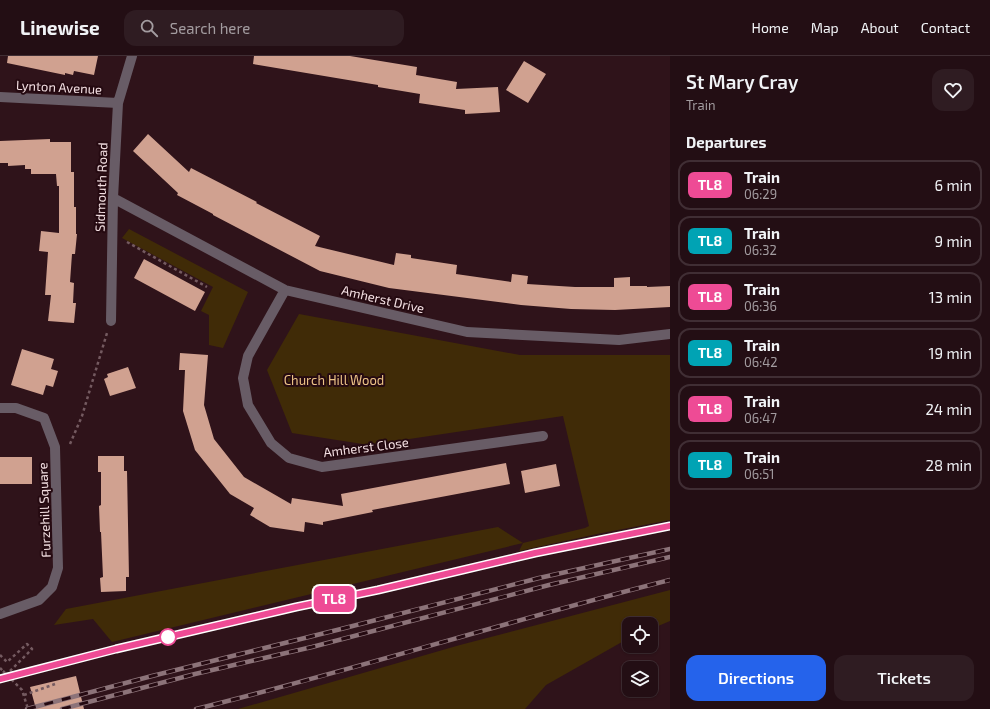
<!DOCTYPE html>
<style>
:root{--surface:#230e14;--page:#2f1c22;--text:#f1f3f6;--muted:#a39ca0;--line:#402e34;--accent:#2563eb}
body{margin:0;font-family:"Exo 2",sans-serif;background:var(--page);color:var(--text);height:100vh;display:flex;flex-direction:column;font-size:15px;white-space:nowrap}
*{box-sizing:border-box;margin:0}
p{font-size:13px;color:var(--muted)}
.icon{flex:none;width:22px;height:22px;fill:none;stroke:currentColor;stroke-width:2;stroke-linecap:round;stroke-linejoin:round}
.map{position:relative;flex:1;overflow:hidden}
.side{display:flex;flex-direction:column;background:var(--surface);width:320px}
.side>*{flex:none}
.badge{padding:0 8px;border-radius:6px;font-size:14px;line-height:26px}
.buttons{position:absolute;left:622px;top:561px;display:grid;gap:8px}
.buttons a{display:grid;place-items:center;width:36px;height:36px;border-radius:8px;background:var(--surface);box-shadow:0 1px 3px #0004,0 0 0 1px var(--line);font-size:20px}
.map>.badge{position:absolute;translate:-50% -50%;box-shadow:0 0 0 2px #fff}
h2{padding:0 16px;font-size:15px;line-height:36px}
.round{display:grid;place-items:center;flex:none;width:42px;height:42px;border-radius:12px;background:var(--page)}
.headline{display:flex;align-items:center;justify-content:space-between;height:68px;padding:0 16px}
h1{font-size:19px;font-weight:600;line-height:30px}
.action{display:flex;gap:8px;margin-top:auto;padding:8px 16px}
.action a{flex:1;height:46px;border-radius:12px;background:var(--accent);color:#fff;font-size:16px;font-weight:600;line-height:46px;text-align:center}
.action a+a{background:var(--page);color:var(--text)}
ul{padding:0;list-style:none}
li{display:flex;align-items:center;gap:12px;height:50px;margin:0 8px 6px;padding:0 8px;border:2px solid var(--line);border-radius:12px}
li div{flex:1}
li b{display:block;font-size:15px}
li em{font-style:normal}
li .badge{min-width:44px;font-weight:700;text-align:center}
header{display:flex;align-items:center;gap:24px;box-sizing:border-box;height:56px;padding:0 20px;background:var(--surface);border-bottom:1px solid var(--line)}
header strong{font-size:19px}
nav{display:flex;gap:22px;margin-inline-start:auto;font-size:14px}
.search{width:280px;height:36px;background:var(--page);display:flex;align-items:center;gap:10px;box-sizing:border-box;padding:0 14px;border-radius:12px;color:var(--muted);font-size:15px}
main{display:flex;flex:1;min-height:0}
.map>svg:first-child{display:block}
</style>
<header>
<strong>Linewise</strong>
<div class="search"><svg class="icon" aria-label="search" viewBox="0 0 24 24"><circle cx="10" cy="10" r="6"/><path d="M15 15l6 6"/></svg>Search here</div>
<nav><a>Home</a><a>Map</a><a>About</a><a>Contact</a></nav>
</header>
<main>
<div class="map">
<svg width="670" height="653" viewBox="0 0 670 653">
<rect width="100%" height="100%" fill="#2f131a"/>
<path fill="#402b07" d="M 129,173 L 248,236 L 223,292 L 209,289 L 209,259 L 201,255 L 213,231 L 122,182 Z
M 299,258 L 520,299 L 670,299 L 670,464 L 597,478 L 519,495 L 523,487 L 112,586 L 93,563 L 54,569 L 66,553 L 498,471 L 523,487 L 585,472 L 589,470 L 563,360 L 369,389 L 292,377 L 267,314 Z
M 670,534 L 670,565 L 651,573 L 651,568 L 629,568 L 629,582 L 546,629 L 525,653 L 238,653 L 460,589 Z"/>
<path fill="#d0a190" d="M 8,0 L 98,0 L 94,19 L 74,15 L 73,19 L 65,17 L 65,19 L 7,7 Z
M 254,0 L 350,0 L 417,11 L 416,19 L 457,26 L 456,33 L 498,31 L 500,56 L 465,58 L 465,54 L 419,47 L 420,38 L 378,31 L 378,29 L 253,8 Z
M 524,5 L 546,18 L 528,47 L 506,34 Z
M 148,78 L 189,116 L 191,112 L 257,146 L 256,147 L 320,180 L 315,190 L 394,209 L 396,197 L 411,199 L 411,202 L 457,209 L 456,218 L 511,226 L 512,218 L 528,220 L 527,228 L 575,231 L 614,231 L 614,222 L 630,221 L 630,230 L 647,230 L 647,231 L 670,230 L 670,251 L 615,254 L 571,253 L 521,249 L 389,232 L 320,215 L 213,159 L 213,158 L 177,139 L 178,137 L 133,95 Z
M 50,83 L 50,86 L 71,86 L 71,116 L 74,116 L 74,151 L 76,151 L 76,178 L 77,178 L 75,198 L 72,198 L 70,226 L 74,227 L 73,247 L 76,247 L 74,267 L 48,265 L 51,239 L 45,239 L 48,196 L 39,195 L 41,175 L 59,177 L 59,130 L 57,130 L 56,118 L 31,118 L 31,113 L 25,113 L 25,109 L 8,110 L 8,107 L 0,107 L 0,85 Z
M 144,203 L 205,236 L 195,255 L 134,222 Z
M 22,293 L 54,303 L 51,313 L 58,315 L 53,331 L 46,329 L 43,339 L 11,329 Z
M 180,297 L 208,299 L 204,349 L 214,383 L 244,421 L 291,448 L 292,442 L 343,450 L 341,438 L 506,407 L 510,428 L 372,454 L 373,456 L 323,466 L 323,469 L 305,466 L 304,476 L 270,471 L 250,459 L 254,452 L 230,438 L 195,394 L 183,355 L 185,314 L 179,314 Z
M 128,311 L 136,332 L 110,340 L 104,323 L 108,321 L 107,318 Z
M 98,400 L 124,400 L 124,415 L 127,415 L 129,521 L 126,521 L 126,535 L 101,536 L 100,522 L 103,521 L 101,476 L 100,476 L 99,450 L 101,449 L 101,416 L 98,416 Z
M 0,401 L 32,401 L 32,428 L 0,428 Z
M 556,408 L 560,430 L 525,437 L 521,415 Z
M 76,620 L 84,653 L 36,653 L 30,631 Z"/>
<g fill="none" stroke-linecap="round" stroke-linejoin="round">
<path stroke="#745a60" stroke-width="2.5" stroke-dasharray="3 3" stroke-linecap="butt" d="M 127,186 L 207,231
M 70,388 L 82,360 L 107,277
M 0,599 L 7,606 L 27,588 L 32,593 L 6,619
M 0,612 L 3,615
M 24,639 L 55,628"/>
<path stroke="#685c66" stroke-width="10" d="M 0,41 L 118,47
M 113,142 L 285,234 L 467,276 L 619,284 L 670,278
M 285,234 L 248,300 L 243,322 L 248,349 L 271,387 L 289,402 L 322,411 L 543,380
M 111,265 L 113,142 L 118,47 L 132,0
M 0,352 L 16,352 L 44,362 L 55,391 L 58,512 L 52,531 L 39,544 L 0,558"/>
<defs>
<path id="rail" d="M 0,623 L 116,593 L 296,551 L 378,534 L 535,497 L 670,470
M 27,653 L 152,620 L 341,573 L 539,522 L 670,493
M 62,653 L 195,618 L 312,591 L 549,529 L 670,501
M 196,653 C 355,614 511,564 670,524"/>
</defs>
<use href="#rail" stroke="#8c7379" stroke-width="4.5"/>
<use href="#rail" stroke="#250a11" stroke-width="3" stroke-dasharray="9" stroke-linecap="butt"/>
<path stroke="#745a60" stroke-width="2.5" stroke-dasharray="3 3" stroke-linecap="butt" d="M 3,615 L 22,634 L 28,653"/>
</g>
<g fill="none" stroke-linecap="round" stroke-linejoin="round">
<defs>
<path id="line" d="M 0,623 L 116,593 L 296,551 L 378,534 L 535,497 L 670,470"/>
</defs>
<use href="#line" stroke="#fff" stroke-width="9"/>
<use href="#line" stroke="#ee4b95" stroke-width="6"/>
</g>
<circle fill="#fff" stroke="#ee4b95" stroke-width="2" cx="168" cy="581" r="8"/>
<g text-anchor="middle" stroke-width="4" stroke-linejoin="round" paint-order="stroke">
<g font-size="13" fill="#f4e0e3" stroke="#250a11">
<text transform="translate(59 31) rotate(3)" y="5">Lynton Avenue</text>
<text transform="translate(101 131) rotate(-88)" y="5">Sidmouth Road</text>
<text transform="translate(383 243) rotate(13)" y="5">Amherst Drive</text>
<text transform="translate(366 391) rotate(-7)" y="5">Amherst Close</text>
<text transform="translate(44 454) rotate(-92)" y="5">Furzehill Square</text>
</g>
<g font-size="13" fill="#edc387" stroke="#250a11">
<text x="334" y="329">Church Hill Wood</text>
</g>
</g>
</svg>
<div class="buttons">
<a><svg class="icon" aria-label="locate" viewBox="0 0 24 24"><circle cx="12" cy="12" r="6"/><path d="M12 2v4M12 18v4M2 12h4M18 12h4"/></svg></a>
<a><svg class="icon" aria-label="layers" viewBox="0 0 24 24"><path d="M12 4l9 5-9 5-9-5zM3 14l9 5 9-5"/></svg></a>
</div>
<b class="badge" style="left:334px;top:543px;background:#ee4b95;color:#fff">TL8</b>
</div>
<section class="side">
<div class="headline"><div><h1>St Mary Cray</h1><p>Train</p></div><a class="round"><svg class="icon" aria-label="heart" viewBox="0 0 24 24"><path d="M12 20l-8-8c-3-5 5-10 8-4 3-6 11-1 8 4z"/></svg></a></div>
<h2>Departures</h2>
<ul>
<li><span class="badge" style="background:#ee4b95;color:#fff">TL8</span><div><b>Train</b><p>06:29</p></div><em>6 min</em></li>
<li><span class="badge" style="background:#00a3b4;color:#fff">TL8</span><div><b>Train</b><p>06:32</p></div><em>9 min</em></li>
<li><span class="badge" style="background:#ee4b95;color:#fff">TL8</span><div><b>Train</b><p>06:36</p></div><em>13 min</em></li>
<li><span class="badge" style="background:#00a3b4;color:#fff">TL8</span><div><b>Train</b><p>06:42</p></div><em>19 min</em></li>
<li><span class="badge" style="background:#ee4b95;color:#fff">TL8</span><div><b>Train</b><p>06:47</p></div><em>24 min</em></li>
<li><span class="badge" style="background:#00a3b4;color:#fff">TL8</span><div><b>Train</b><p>06:51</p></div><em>28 min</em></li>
</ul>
<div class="action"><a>Directions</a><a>Tickets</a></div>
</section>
</main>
